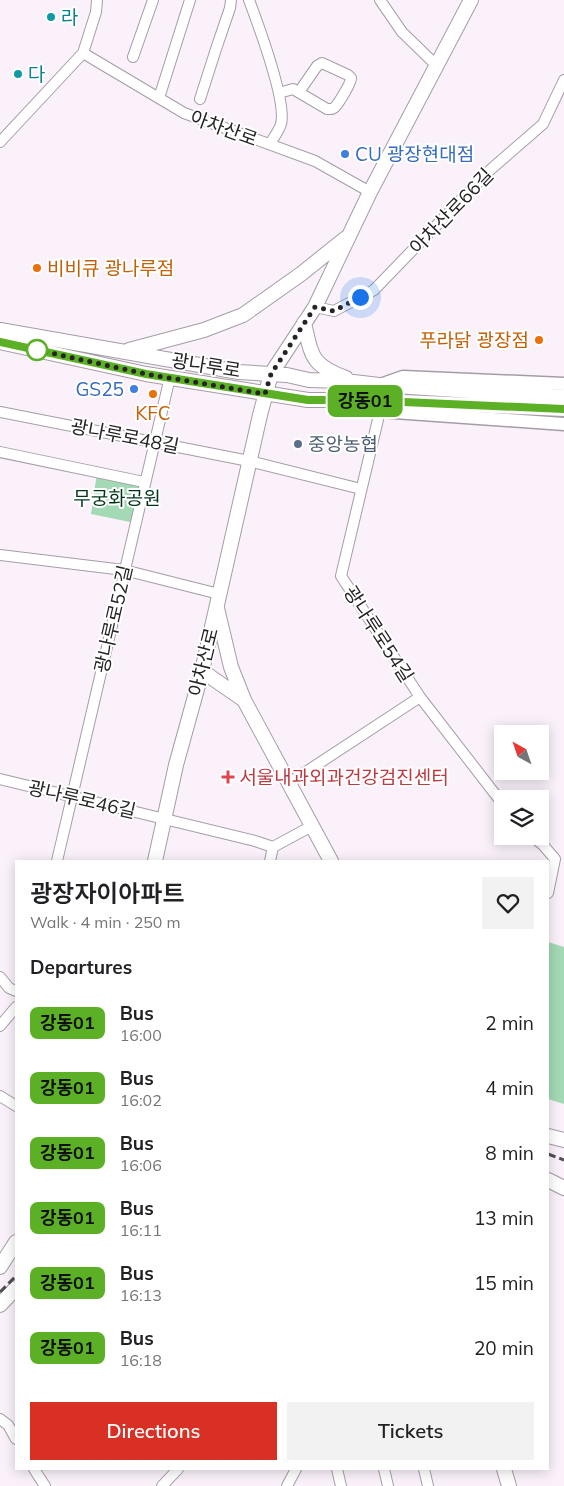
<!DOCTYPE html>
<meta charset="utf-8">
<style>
:root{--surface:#fff;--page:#f2f2f2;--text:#202124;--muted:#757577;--accent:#d93025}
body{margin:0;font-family:Mulish,"Noto Sans KR",sans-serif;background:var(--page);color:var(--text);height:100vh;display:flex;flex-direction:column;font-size:19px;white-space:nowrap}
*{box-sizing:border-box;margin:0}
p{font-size:16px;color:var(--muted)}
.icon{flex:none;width:28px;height:28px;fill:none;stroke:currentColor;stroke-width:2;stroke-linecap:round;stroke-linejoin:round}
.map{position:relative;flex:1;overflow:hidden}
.panel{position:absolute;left:15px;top:860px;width:534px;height:610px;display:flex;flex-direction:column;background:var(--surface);border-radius:0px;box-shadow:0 2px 12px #0003}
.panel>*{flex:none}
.badge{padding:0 10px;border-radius:8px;font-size:18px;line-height:32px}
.needle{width:32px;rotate:320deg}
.tools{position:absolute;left:494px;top:725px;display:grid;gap:10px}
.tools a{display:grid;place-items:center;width:55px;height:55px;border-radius:0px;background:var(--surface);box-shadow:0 2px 12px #0003;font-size:25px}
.you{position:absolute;width:25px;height:25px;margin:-12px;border:4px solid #fff;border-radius:50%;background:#1a73e8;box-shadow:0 0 0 8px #1a73e833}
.map>.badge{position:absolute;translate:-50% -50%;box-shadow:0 0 0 2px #fff}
h2{padding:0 15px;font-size:19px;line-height:45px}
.round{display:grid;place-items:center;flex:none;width:52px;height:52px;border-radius:0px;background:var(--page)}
.overview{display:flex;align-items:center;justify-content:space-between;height:85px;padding:0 15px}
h1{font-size:24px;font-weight:600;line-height:38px}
.cta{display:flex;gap:10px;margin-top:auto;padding:10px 15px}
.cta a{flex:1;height:58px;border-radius:0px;background:var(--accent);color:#fff;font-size:20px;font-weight:600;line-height:58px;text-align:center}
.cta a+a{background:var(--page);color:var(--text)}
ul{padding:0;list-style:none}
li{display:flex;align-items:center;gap:15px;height:65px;padding:0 15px}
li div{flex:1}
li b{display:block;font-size:19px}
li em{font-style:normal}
li .badge{min-width:55px;font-weight:700;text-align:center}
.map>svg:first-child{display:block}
</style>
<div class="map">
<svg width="564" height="1486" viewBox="0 0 564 1486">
<rect width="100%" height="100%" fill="#faf1fa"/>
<path fill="#a3d9b4" d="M 97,473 L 144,482 L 135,523 L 91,514 Z
M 548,942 L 564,947 L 564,1104 L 548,1099 Z"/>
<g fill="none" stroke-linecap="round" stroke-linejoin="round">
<defs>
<path id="minor" d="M 249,0 C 258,24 287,102 281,124 C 279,131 273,138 270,144
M 380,0 L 402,32 L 437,66
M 83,53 L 184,113 L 315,161 L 370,192
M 133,57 L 153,0
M 279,93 L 293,89 L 327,109 C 330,109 332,110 335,107 C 338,104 352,82 351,78 C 350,77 349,76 348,75 L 322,63 L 317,66 L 299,92
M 159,98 L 190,0
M 200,99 L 216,49 L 230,8 L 231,0
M 0,142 L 83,53 L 96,12 L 97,0
M 315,307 L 334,311 L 374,290 L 490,170 L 543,124 L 564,80
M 380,411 L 341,576 L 420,697 L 502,803
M 0,412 L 249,461 L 361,489
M 0,452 L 144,482
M 0,555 L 124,570 L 219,594
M 0,779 L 255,841 L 273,847 L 312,826
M 289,783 L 420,697
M 532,836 L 543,845 L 555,859 L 548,893
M 57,861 L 170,377
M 270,861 L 273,847
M 0,977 L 9,988 L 16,991
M 0,1026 L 16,1007
M 0,1096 L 16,1106
M 0,1419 L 8,1425 L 16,1439
M 34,1469 L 45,1486
M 337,1469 L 341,1486
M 384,1469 L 388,1486
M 424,1469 L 428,1486
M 162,1486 L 178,1469
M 287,1486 L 296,1469"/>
<path id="tertiary" d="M 383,384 L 403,377 L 564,384
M 333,403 L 353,408 L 380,411 L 564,424"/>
<path id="secondary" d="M 304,323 C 312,357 311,365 346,378
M 0,330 L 239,372 L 287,375 L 309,380 L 345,381 L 379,385 L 564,397
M 0,342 L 146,374 L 308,400 L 358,400 L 564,409
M 129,350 L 204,330 L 243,315 L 301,274 L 346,238
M 217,608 L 231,667 L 244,700 L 331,861
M 202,671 L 244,700
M 155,861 L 176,765 L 202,671 L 260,415 L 271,374 L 315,307 L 370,192 L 471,0
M 548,1136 L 564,1140
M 548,1180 L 564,1188
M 0,1267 L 16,1242
M 0,1305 L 16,1288
M 504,1469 L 509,1486"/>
</defs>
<use href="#minor" stroke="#a59da6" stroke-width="12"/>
<use href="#tertiary" stroke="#a59da6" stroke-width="15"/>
<use href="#secondary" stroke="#a59da6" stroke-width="16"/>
<use href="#minor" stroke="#fff" stroke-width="10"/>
<use href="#tertiary" stroke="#fff" stroke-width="12"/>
<use href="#secondary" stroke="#fff" stroke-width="14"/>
<path stroke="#524d52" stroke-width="3" stroke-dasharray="8 4" stroke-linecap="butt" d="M 548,1154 L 564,1160
M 0,1292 L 16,1276"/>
</g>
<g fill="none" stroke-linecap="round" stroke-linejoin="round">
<defs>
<path id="line" d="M 0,342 L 146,374 L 308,400 L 358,400 L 564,409"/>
</defs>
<use href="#line" stroke="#fff" stroke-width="11"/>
<use href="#line" stroke="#5bb025" stroke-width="8"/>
<path stroke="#262326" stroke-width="5" stroke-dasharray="0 9" d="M 37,350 L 146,374 L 265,394 L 271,374 L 315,307 L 334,311 L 360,297"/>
</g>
<g fill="#0f9aa8" stroke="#fff" stroke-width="2">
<circle cx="51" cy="17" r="5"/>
<circle cx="18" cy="74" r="5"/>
</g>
<g fill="#3f7fe0" stroke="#fff" stroke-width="2">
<circle cx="345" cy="154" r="5"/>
<circle cx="134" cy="389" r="5"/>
</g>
<g fill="#e8710a" stroke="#fff" stroke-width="2">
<circle cx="37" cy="268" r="5"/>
<circle cx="539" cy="340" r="5"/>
<circle cx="153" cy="394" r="5"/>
</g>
<circle fill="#fff" stroke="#5bb025" stroke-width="2.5" cx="37" cy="350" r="10"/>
<circle fill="#5c6f8a" stroke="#fff" stroke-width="2" cx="298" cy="444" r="5"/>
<path fill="#e0444e" stroke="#fff" stroke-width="2" d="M225.5 769.5h5v5h5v5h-5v5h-5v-5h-5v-5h5z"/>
<g text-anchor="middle" stroke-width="4" stroke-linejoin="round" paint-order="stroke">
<g font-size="19" fill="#0d838f" stroke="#fff" text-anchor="start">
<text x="61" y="24">라</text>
<text x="28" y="81">다</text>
</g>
<g font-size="19" fill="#262326" stroke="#fff">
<text transform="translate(224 128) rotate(20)" y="7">아차산로</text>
<text transform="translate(451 211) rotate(-46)" y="7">아차산로66길</text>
<text transform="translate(206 365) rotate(9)" y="7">광나루로</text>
<text transform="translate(125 436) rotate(11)" y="7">광나루로48길</text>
<text transform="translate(113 619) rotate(-77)" y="7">광나루로52길</text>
<text transform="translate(379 634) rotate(57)" y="7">광나루로54길</text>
<text transform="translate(203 662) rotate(-76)" y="7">아차산로</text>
<text transform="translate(82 799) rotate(13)" y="7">광나루로46길</text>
</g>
<g font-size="19" fill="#366cbe" stroke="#fff" text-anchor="start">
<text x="355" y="161">CU 광장현대점</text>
<text x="124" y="396" text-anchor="end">GS25</text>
</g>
<g font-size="19" fill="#c56008" stroke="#fff" text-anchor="start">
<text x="47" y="275">비비큐 광나루점</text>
<text x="529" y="347" text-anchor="end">푸라닭 광장점</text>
<text x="153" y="420" text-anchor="middle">KFC</text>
</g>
<g font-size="19" fill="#4e5e75" stroke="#fff" text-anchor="start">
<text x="308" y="451">중앙농협</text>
</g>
<g font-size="19" fill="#003519" stroke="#fff">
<text x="117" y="505">무궁화공원</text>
</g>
<g font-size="19" fill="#be3a42" stroke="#fff" text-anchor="start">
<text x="239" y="784">서울내과외과건강검진센터</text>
</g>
</g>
</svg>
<div class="tools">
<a><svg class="needle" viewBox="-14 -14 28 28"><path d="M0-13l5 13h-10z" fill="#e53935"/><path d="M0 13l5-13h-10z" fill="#757577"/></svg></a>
<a><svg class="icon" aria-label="layers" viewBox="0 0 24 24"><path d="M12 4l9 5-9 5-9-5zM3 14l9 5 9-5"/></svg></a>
</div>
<div class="you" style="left:360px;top:297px"></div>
<b class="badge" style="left:365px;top:401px;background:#5bb025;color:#111">강동01</b>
<section class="panel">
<div class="overview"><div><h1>광장자이아파트</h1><p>Walk · 4 min · 250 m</p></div><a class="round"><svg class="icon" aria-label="heart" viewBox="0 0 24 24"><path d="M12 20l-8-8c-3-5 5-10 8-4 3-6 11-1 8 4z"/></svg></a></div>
<h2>Departures</h2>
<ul>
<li><span class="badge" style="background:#5bb025;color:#111">강동01</span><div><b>Bus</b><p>16:00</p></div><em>2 min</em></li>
<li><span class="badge" style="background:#5bb025;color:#111">강동01</span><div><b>Bus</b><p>16:02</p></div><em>4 min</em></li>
<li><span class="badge" style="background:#5bb025;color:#111">강동01</span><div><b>Bus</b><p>16:06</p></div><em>8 min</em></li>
<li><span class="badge" style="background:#5bb025;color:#111">강동01</span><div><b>Bus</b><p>16:11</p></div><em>13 min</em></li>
<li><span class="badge" style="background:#5bb025;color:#111">강동01</span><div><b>Bus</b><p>16:13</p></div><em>15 min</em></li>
<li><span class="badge" style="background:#5bb025;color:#111">강동01</span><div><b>Bus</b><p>16:18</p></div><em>20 min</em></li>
</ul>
<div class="cta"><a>Directions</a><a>Tickets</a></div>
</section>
</div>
